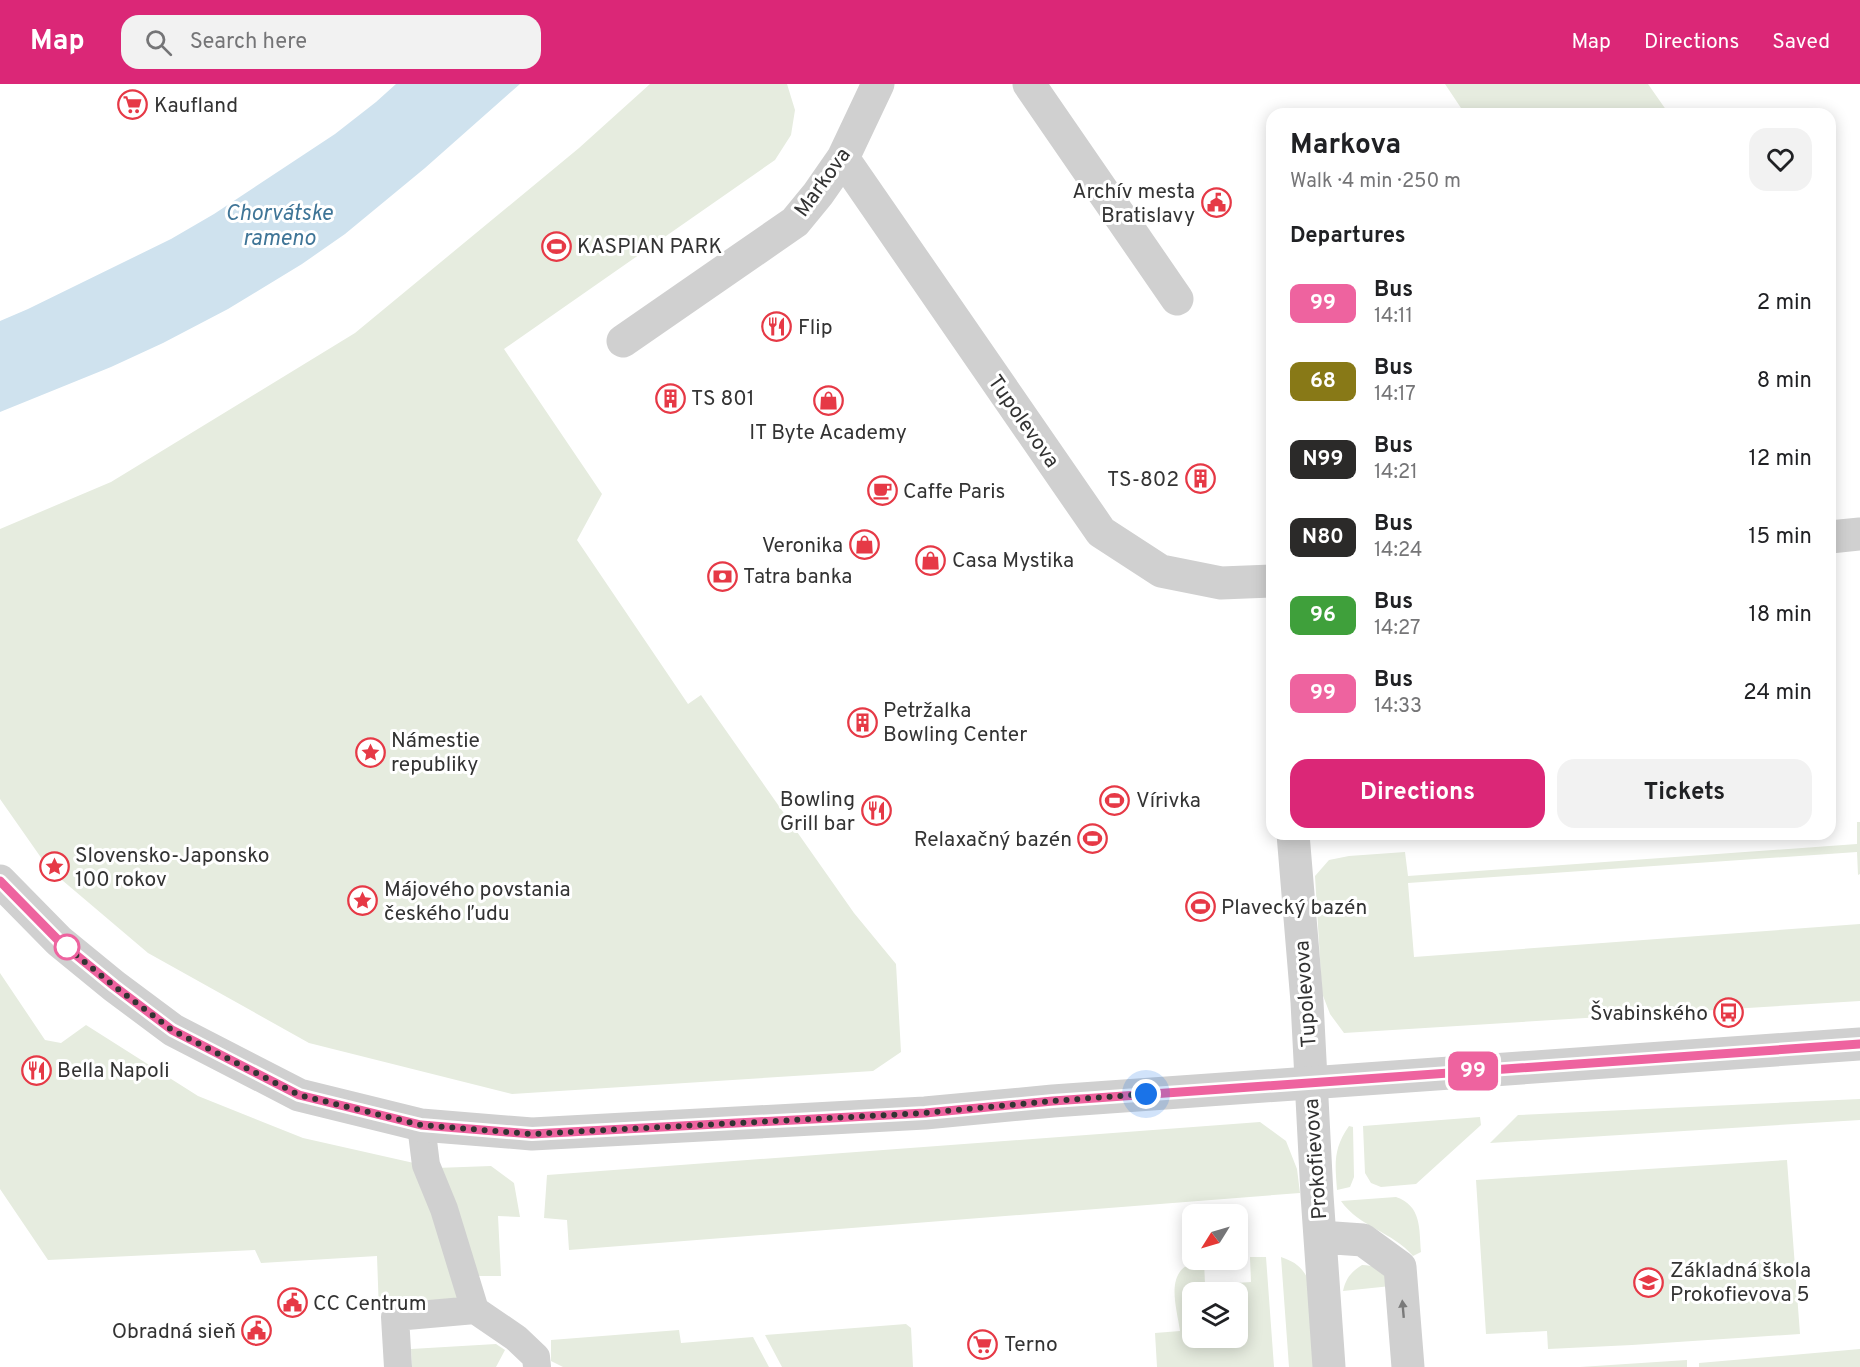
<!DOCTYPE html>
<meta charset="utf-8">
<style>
:root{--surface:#fff;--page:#f2f2f2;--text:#202124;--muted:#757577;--accent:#db2777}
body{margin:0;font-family:Overpass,sans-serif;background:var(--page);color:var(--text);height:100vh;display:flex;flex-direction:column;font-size:22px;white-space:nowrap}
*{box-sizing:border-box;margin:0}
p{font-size:20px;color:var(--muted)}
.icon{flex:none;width:33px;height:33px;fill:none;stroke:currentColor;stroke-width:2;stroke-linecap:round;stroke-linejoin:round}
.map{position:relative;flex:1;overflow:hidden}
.sheet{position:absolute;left:1266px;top:24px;width:570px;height:732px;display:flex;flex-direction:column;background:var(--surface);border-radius:18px;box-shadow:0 3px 15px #0003}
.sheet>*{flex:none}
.badge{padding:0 12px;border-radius:9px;font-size:21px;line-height:39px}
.needle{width:39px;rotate:233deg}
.fabs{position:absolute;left:1182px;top:1120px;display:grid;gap:12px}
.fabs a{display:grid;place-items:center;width:66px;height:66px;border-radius:12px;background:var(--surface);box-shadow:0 3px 15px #0003;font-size:30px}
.you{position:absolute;width:30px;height:30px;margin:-15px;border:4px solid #fff;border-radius:50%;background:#1a73e8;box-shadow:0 0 0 9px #1a73e833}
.map>.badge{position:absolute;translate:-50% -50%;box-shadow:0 0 0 3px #fff}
h2{padding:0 24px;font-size:22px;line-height:54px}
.round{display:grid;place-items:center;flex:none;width:63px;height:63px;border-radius:18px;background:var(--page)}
.overview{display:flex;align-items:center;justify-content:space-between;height:102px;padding:0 24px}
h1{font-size:28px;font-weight:700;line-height:45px}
.button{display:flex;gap:12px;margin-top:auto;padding:12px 24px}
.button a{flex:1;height:69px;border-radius:18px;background:var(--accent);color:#fff;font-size:24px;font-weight:700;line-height:69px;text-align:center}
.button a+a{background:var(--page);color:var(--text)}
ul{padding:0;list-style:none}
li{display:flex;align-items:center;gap:18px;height:78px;padding:0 24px}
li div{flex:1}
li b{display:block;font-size:22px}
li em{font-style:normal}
li .badge{min-width:66px;font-weight:700;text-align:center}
header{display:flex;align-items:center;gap:36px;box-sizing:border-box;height:84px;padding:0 30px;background:var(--accent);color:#fff}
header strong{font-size:28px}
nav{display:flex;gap:33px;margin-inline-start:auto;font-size:21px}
.search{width:420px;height:54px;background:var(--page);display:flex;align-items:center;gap:15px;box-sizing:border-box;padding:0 21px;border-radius:18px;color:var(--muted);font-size:22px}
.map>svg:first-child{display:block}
</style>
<header>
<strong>Map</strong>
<div class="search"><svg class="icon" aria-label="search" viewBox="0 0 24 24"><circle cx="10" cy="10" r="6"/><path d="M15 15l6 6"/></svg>Search here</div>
<nav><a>Map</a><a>Directions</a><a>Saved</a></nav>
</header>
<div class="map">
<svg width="1860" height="1283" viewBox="0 0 1860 1283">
<rect width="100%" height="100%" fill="#fff"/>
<path fill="#e6ecdf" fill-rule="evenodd" d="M 650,0 L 787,0 L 795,26 L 791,51 L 775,76 L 504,265 L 602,410 L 577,456 L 688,620 L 701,611 L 854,829 L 896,880 L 901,968 L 873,987 L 512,1010 L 309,959 L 148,869 L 49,785 L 0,715 L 0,445 L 111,398 L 355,249 L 579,64 Z
M 1445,0 L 1648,0 L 1669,30 L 1465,30 Z
M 1857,738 L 1860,738 L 1860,790 L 1858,791 L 1857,768 L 1408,799 L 1414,873 L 1860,840 L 1860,917 L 1344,949 L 1330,930 L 1322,909 L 1315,792 L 1329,776 L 1349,772 L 1405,768 L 1408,792 L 1857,760 Z
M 0,889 L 45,956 L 61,959 L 86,941 L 198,1012 L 303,1054 L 436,1084 L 491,1082 L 514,1099 L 520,1133 L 498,1132 L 501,1192 L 457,1192 L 460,1217 L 379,1228 L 377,1172 L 261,1179 L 255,1166 L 48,1176 L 0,1105 Z
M 1860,1015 L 1860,1036 L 1490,1059 L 1518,1031 Z
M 1480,1033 L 1481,1041 L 1416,1100 L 1381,1103 L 1371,1099 L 1365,1089 L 1363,1042 Z
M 1260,1038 L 1286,1057 L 1297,1085 L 1300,1109 L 569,1166 L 567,1136 L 544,1134 L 547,1091 Z
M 1349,1042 L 1353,1043 L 1354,1093 L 1350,1103 L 1337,1106 C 1335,1079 1333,1065 1349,1042 Z
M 1787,1076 L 1800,1250 L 1632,1261 L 1548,1265 L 1547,1247 L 1486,1250 L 1476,1096 Z
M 1396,1113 C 1422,1122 1419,1145 1421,1168 L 1413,1172 C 1393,1148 1359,1143 1341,1117 Z
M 1250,1173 L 1266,1173 L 1274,1283 L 1157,1283 L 1155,1249 L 1180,1247 C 1176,1219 1162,1181 1204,1176 L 1205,1201 L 1251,1198 ZM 1192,1209 L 1238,1209 L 1238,1254 L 1192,1254 Z
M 1281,1173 C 1295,1178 1301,1182 1308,1195 L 1316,1283 L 1289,1283 Z
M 1362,1181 C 1381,1182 1383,1185 1391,1202 L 1343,1207 C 1346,1194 1351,1188 1362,1181 Z
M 906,1240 L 911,1244 L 913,1283 L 782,1283 L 765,1251 Z
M 679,1246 L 681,1259 L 753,1253 L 769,1283 L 563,1283 L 551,1277 L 551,1256 Z
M 496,1260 L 505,1266 L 496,1283 L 412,1283 L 411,1265 Z
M 1860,1265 L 1860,1283 L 1699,1283 L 1699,1279 Z
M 1687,1276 L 1687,1283 L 1580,1283 Z"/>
<path fill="#cfe2ee" d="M 396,0 L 520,0 L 425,84 L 345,150 L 302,180 L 228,225 L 163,259 L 111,283 L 0,328 L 0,237 L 28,225 L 171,155 L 214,130 L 335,50 L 376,18 Z"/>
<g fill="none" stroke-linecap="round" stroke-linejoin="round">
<path stroke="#d0d0d0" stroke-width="28" d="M 421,1041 L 426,1081 L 444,1125 L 475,1226
M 398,1283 L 395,1233 L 475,1226 L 516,1254 L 536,1273 L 537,1283"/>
<path stroke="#d0d0d0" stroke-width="33" d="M 1029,0 L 1177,215
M 843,74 L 1101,448 L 1161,487 L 1221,499 L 1272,497
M 623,257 L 795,138 L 818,110 L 843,74 L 878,0
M 1830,453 L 1860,450
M 1293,750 L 1307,918 L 1317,1111 L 1329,1283
M 1320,1153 L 1363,1156 L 1400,1183 L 1408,1283"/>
<path stroke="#d0d0d0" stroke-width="33" d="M 0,797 L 59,857 L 114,902 L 173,946 L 299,1011 L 421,1041 L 532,1050 L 925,1029 L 1053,1017 L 1860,960"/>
</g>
<defs><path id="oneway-solid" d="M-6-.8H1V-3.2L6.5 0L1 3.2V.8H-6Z" transform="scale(1.5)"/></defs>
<use fill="#7a7a7a" href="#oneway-solid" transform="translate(1403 1225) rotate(-95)"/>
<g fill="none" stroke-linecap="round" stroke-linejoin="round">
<defs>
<path id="line" d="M 0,797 L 59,857 L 114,902 L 172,946 L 299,1011 L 421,1041 L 532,1050 L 925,1029 L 1053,1017 L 1860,960"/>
</defs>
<use href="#line" stroke="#fff" stroke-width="14"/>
<use href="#line" stroke="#ee639f" stroke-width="9"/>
<path stroke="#333" stroke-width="6" stroke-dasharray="0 10.8" d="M 67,863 L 59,857 L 114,902 L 172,946 L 299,1011 L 421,1041 L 532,1050 L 925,1029 L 1053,1017 L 1146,1010"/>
</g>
<defs>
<symbol id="supermarket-ring" viewBox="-11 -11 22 22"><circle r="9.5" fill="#fff" stroke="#e63946" stroke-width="1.5"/><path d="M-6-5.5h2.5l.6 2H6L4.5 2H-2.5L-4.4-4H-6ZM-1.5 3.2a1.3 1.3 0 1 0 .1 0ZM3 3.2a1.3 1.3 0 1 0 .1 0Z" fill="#e63946"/></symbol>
<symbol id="civic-ring" viewBox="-11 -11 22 22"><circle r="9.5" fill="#fff" stroke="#e63946" stroke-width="1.5"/><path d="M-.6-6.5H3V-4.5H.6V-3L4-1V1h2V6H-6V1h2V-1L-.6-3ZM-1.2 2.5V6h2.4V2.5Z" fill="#e63946"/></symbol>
<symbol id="stadium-ring" viewBox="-11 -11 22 22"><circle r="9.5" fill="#fff" stroke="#e63946" stroke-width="1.5"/><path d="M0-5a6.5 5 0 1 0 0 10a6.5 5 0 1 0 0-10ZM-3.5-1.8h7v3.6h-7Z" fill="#e63946"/></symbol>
<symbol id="restaurant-ring" viewBox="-11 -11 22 22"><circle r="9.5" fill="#fff" stroke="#e63946" stroke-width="1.5"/><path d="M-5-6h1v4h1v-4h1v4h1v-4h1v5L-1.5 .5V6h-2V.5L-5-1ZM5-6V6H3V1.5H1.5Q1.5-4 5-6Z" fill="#e63946"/></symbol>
<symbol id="building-ring" viewBox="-11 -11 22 22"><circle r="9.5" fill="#fff" stroke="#e63946" stroke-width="1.5"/><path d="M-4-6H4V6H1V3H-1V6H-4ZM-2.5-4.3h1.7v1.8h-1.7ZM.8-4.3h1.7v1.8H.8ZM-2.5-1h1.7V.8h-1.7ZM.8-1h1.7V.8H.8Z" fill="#e63946"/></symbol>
<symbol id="shop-ring" viewBox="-11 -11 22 22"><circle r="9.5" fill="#fff" stroke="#e63946" stroke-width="1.5"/><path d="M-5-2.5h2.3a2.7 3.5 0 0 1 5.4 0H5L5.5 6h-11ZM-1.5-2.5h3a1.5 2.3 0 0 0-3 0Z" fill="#e63946"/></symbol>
<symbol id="cafe-ring" viewBox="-11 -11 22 22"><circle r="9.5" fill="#fff" stroke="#e63946" stroke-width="1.5"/><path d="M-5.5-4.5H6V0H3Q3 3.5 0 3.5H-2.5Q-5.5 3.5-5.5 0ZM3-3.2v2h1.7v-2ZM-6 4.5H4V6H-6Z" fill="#e63946"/></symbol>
<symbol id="bank-ring" viewBox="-11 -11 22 22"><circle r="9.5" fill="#fff" stroke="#e63946" stroke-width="1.5"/><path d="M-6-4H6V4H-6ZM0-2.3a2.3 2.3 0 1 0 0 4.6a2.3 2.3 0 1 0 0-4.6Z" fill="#e63946"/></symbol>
<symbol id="sight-ring" viewBox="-11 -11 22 22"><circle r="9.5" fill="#fff" stroke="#e63946" stroke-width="1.5"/><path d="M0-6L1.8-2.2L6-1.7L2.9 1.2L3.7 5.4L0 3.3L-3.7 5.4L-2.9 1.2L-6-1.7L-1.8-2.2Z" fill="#e63946"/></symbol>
<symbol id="bus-ring" viewBox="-11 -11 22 22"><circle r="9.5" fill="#fff" stroke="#e63946" stroke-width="1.5"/><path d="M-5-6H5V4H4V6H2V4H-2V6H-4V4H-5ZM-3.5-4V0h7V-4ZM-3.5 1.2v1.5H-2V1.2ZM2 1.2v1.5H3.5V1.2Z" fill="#e63946"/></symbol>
<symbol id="school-ring" viewBox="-11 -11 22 22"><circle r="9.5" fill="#fff" stroke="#e63946" stroke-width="1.5"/><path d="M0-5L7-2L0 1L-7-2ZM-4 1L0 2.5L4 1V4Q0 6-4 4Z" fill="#e63946"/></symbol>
</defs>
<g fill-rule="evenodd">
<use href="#supermarket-ring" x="116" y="4" width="33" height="33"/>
<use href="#civic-ring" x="1200" y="102" width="33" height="33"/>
<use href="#stadium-ring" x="540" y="146" width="33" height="33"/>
<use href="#restaurant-ring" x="760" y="226" width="33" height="33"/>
<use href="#building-ring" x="654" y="298" width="33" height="33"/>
<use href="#shop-ring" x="812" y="300" width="33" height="33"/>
<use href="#building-ring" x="1184" y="378" width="33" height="33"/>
<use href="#cafe-ring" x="866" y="390" width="33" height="33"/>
<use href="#shop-ring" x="848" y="444" width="33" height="33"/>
<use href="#shop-ring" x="914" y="460" width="33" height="33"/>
<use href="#bank-ring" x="706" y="476" width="33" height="33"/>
<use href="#building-ring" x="846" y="622" width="33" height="33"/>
<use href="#sight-ring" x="354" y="652" width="33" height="33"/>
<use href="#stadium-ring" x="1098" y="700" width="33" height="33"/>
<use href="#restaurant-ring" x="860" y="710" width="33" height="33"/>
<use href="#stadium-ring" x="1076" y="738" width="33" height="33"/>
<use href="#sight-ring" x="38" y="766" width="33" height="33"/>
<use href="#sight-ring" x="346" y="800" width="33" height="33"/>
<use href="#stadium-ring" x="1184" y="806" width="33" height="33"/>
<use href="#bus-ring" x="1712" y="912" width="33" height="33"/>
<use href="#restaurant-ring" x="20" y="970" width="33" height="33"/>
<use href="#school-ring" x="1632" y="1182" width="33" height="33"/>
<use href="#civic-ring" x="276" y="1202" width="33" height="33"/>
<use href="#civic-ring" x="240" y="1230" width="33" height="33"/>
<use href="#supermarket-ring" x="966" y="1244" width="33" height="33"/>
</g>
<circle fill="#fff" stroke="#ee639f" stroke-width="3" cx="67" cy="863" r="12"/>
<g text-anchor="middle" stroke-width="6" stroke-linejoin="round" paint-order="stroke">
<g font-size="21" fill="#333" stroke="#fff" text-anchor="start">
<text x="154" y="28">Kaufland</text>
<text x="1195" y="114" text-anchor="end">Archív mesta<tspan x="1195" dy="24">Bratislavy</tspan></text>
<text x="577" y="169">KASPIAN PARK</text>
<text x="798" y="250">Flip</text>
<text x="691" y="321">TS 801</text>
<text x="828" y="355" text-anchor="middle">IT Byte Academy</text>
<text x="1179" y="402" text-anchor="end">TS-802</text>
<text x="903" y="414">Caffe Paris</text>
<text x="843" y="468" text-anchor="end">Veronika</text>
<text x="952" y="483">Casa Mystika</text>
<text x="743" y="499">Tatra banka</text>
<text x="883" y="633">Petržalka<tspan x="883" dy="24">Bowling Center</tspan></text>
<text x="391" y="663">Námestie<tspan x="391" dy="24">republiky</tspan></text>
<text x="855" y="722" text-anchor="end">Bowling<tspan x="855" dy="24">Grill bar</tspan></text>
<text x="1136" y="723">Vírivka</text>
<text x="1072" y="762" text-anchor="end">Relaxačný bazén</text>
<text x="75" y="778">Slovensko-Japonsko<tspan x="75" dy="24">100 rokov</tspan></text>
<text x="384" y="812">Májového povstania<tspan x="384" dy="24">českého ľudu</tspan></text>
<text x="1221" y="830">Plavecký bazén</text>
<text x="1708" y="936" text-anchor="end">Švabinského</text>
<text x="57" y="993">Bella Napoli</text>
<text x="1670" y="1193">Základná škola<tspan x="1670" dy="24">Prokofievova 5</tspan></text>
<text x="313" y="1226">CC Centrum</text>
<text x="236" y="1254" text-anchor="end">Obradná sieň</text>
<text x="1004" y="1267">Terno</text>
</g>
<g font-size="21" fill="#333" stroke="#fff">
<text transform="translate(822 98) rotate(-54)" y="7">Markova</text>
<text transform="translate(1024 337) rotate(55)" y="7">Tupolevova</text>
<text transform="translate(1305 910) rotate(-94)" y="7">Tupolevova</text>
<text transform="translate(1315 1075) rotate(-94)" y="7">Prokofievova</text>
</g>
<g font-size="22" font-style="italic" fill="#3f7597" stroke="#fff">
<text x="279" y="136">Chorvátske<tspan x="279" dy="25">rameno</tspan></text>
</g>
</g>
</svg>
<div class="fabs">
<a><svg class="needle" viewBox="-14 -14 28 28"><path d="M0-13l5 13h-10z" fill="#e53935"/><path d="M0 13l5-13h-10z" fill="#757577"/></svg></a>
<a><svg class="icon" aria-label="layers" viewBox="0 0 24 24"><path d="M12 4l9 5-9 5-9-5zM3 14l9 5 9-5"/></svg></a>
</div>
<div class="you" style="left:1146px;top:1010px"></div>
<b class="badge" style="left:1473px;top:987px;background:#ee639f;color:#fff">99</b>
<section class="sheet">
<div class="overview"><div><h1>Markova</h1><p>Walk · 4 min · 250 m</p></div><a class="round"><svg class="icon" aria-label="heart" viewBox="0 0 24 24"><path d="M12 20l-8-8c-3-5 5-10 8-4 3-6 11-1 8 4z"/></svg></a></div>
<h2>Departures</h2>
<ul>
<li><span class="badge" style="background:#ee639f;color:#fff">99</span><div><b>Bus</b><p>14:11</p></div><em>2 min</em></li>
<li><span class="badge" style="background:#887917;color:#fff">68</span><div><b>Bus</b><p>14:17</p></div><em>8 min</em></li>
<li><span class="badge" style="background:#2b2a29;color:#fff">N99</span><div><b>Bus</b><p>14:21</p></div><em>12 min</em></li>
<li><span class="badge" style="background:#2b2a29;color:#fff">N80</span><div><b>Bus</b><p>14:24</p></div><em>15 min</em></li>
<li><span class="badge" style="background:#3fa03b;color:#fff">96</span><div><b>Bus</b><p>14:27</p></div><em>18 min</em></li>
<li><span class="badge" style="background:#ee639f;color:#fff">99</span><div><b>Bus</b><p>14:33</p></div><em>24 min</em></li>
</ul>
<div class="button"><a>Directions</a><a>Tickets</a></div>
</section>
</div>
